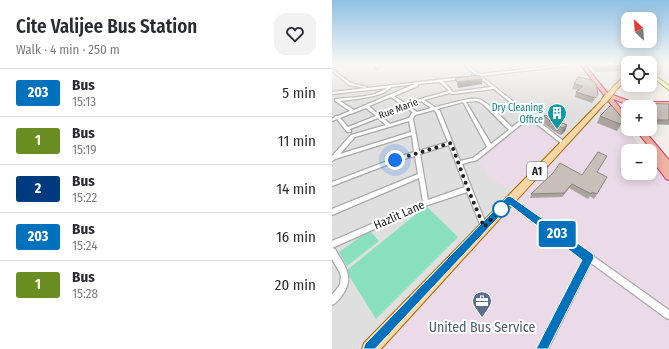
<!DOCTYPE html>
<meta charset="utf-8">
<style>
:root{--surface:#fff;--page:#f2f2f3;--text:#2b2b33;--muted:#7c7c81;--line:#e1e1e2}
body{margin:0;font-family:"Fira Sans Condensed",sans-serif;background:var(--page);color:var(--text);height:100vh;display:flex;flex-direction:column;font-size:15px;white-space:nowrap}
*{box-sizing:border-box;margin:0}
p{font-size:13px;color:var(--muted)}
.icon{flex:none;width:22px;height:22px;fill:none;stroke:currentColor;stroke-width:2;stroke-linecap:round;stroke-linejoin:round}
.map{position:relative;flex:1;overflow:hidden}
.panel{display:flex;flex-direction:column;background:var(--surface);width:332px}
.panel>*{flex:none}
.badge{padding:0 8px;border-radius:3px;font-size:14px;line-height:26px}
.needle{width:26px;rotate:335deg}
.tools{position:absolute;left:289px;top:12px;display:grid;gap:8px}
.tools a{display:grid;place-items:center;width:36px;height:36px;border-radius:8px;background:var(--surface);box-shadow:0 2px 10px #0003;font-size:20px}
.you{position:absolute;width:20px;height:20px;margin:-10px;border:3px solid #fff;border-radius:50%;background:#1a73e8;box-shadow:0 0 0 6px #1a73e833}
.map>.badge{position:absolute;translate:-50% -50%;box-shadow:0 0 0 2px #fff}
.round{display:grid;place-items:center;flex:none;width:42px;height:42px;border-radius:12px;background:var(--page)}
.summary{display:flex;align-items:center;justify-content:space-between;height:68px;padding:0 16px}
h1{font-size:19px;font-weight:600;line-height:30px}
ul{padding:0;list-style:none}
li{display:flex;align-items:center;gap:12px;height:48px;padding:0 16px;border-top:1px solid var(--line)}
li div{flex:1}
li b{display:block;font-size:15px}
li em{font-style:normal}
li .badge{min-width:44px;font-weight:700;text-align:center}
main{display:flex;flex:1;min-height:0}
.map>svg:first-child{display:block}
</style>
<main>
<section class="panel">
<div class="summary"><div><h1>Cite Valijee Bus Station</h1><p>Walk · 4 min · 250 m</p></div><a class="round"><svg class="icon" aria-label="heart" viewBox="0 0 24 24"><path d="M12 20l-8-8c-3-5 5-10 8-4 3-6 11-1 8 4z"/></svg></a></div>
<ul>
<li><span class="badge" style="background:#0072bc;color:#fff">203</span><div><b>Bus</b><p>15:13</p></div><em>5 min</em></li>
<li><span class="badge" style="background:#6b8e23;color:#fff">1</span><div><b>Bus</b><p>15:19</p></div><em>11 min</em></li>
<li><span class="badge" style="background:#003b80;color:#fff">2</span><div><b>Bus</b><p>15:22</p></div><em>14 min</em></li>
<li><span class="badge" style="background:#0072bc;color:#fff">203</span><div><b>Bus</b><p>15:24</p></div><em>16 min</em></li>
<li><span class="badge" style="background:#6b8e23;color:#fff">1</span><div><b>Bus</b><p>15:28</p></div><em>20 min</em></li>
</ul>
</section>
<div class="map">
<svg width="337" height="349" viewBox="0 0 337 349">
<rect width="100%" height="100%" fill="#f2efe9"/>
<path fill="#e0dfdf" d="M 0,64 L 296,64 L 296,80 L 27,349 L 0,349 L 0,118 L 2,117 L 0,115 Z
M 318,64 L 337,64 L 337,83 L 318,73 Z"/>
<path fill="#ebdbe8" d="M 275,103 L 312,151 L 296,151 L 296,173 L 318,173 L 318,159 L 337,183 L 337,349 L 46,349 Z
M 197,119 L 226,142 L 179,191 L 155,175 L 146,158 Z"/>
<path fill="#88e0be" d="M 94,206 L 126,237 L 44,319 L 14,271 Z
M 39,232 L 47,241 L 15,266 L 7,252 L 31,235 Z"/>
<path fill="#e2e2e2" d="M 272,107 L 277,107 L 296,130 L 292,136 L 284,132 L 288,126 L 275,112 L 263,124 L 257,121 Z"/>
<g fill="none" stroke-linecap="round" stroke-linejoin="round">
<defs>
<path id="minor" d="M 45,64 L 47,64 L 46,68 L 45,69 L 44,68 Z
M 131,64 L 133,64 L 147,74 L 243,64 L 242,65 L 149,76 L 234,143 L 234,144 L 230,144 L 197,118 L 145,160 L 130,164 L 155,227 L 154,229 L 152,230 L 150,229 L 135,192 L 96,205 L 0,248 L 3,249 C 12,265 23,276 11,294 C 8,298 5,303 0,305 L 0,295 L 8,285 L 9,277 L 8,273 L 0,259 L 0,241 L 91,202 L 87,178 L 0,215 L 0,209 L 86,174 L 83,156 L 65,161 L 0,186 L 0,182 L 61,159 L 82,152 L 80,135 L 3,159 L 0,161 L 0,156 L 19,135 L 54,125 L 46,118 L 18,129 L 19,131 L 19,132 L 15,132 L 5,119 L 0,121 L 0,119 L 4,116 L 6,116 L 18,111 L 3,101 L 3,99 C 20,97 41,98 55,88 L 0,94 L 0,92 L 131,77 L 132,77 L 132,79 L 111,81 L 121,92 L 159,87 L 146,76 L 140,77 L 140,75 L 144,75 ZM 108,82 L 117,91 L 88,99 L 74,104 L 62,96 L 86,86 L 86,84 ZM 83,84 L 22,110 L 8,101 L 25,99 L 42,96 L 51,93 L 56,90 L 60,87 ZM 162,89 L 195,116 L 180,127 C 172,120 156,101 146,99 C 136,97 114,105 103,107 L 92,100 L 118,93 L 120,94 ZM 59,97 L 71,106 L 47,115 L 37,106 ZM 89,101 L 99,108 L 85,112 L 77,106 ZM 145,101 L 151,104 L 177,130 L 159,144 L 134,102 ZM 131,102 L 155,147 L 141,158 L 128,161 L 108,111 L 105,109 ZM 74,107 L 81,113 L 80,113 L 77,118 L 58,124 L 50,117 ZM 34,108 L 44,116 L 16,127 L 8,118 ZM 102,110 L 104,112 L 116,142 L 87,151 L 81,119 L 83,115 ZM 77,121 L 79,132 L 8,154 L 23,137 ZM 117,145 L 133,187 L 96,200 L 88,154 Z
M 0,69 L 19,83 L 35,87 L 33,88 L 17,85 L 0,71 Z
M 178,197 L 337,310 L 337,319 L 334,318 L 259,263 L 216,349 L 206,349 L 253,258 L 176,202 L 175,200 L 176,198 Z"/>
<path id="secondary" d="M 318,72 L 337,86 L 337,90 L 318,75 Z"/>
<path id="primary" d="M 296,73 L 296,78 L 285,89 L 281,89 L 281,87 Z
M 270,100 L 275,101 L 49,349 L 30,349 L 32,343 Z"/>
<path id="trunk" d="M 248,64 L 252,64 L 277,95 L 281,95 L 300,102 L 337,102 L 337,106 L 300,106 L 281,99 L 296,118 L 296,125 L 294,124 Z
M 303,129 L 311,129 L 337,160 L 337,180 L 334,179 L 319,159 L 319,155 L 323,154 Z"/>
</defs>
<use href="#minor" stroke="#a9a9a9" stroke-width="2.5"/>
<use href="#secondary" stroke="#707d05" stroke-width="2"/>
<use href="#primary" stroke="#a06b00" stroke-width="2"/>
<use href="#trunk" stroke="#dc2a67" stroke-width="2"/>
<use href="#minor" fill="#fff" fill-rule="evenodd"/>
<use href="#secondary" fill="#f7fabf" fill-rule="evenodd"/>
<use href="#primary" fill="#fcd6a4" fill-rule="evenodd"/>
<use href="#trunk" fill="#f2b4a3" fill-rule="evenodd"/>
<defs>
<path id="primary-bridge-far1" d="M 276,97 L 283,88"/>
<path id="primary-bridge" d="M 272,101 L 276,96"/>
</defs>
<use href="#primary-bridge-far1" stroke="#a06b00" stroke-width="6" stroke-linecap="butt"/>
<use href="#primary-bridge" stroke="#a06b00" stroke-width="8" stroke-linecap="butt"/>
<use href="#primary-bridge-far1" stroke="#fcd6a4" stroke-width="5"/>
<use href="#primary-bridge" stroke="#fcd6a4" stroke-width="6"/>
</g>
<path fill="#aba49e" d="M 257,64 L 296,64 L 292,71 L 263,72 Z
M 246,77 L 263,99 L 260,103 L 243,97 L 244,92 L 246,90 L 240,89 L 242,84 Z
M 304,103 L 337,104 L 337,125 L 318,124 L 318,107 L 302,107 Z
M 212,116 L 235,125 L 233,131 L 229,135 L 222,131 L 210,122 Z
M 268,116 L 292,120 L 285,131 L 265,123 Z
M 250,175 L 265,194 L 262,199 L 258,196 L 256,199 L 237,188 L 230,197 L 198,198 L 199,194 Z"/>
<path fill="#8b8681" d="M 150,79 L 150,84 L 126,88 L 125,82 Z
M 235,125 L 233,131 L 229,135 L 231,128 Z
M 240,184 L 237,188 L 230,197 L 232,193 Z"/>
<path fill="#c7bfb8" stroke="#8b8681" d="M 263,64 L 295,64 L 294,65 L 265,67 Z
M 147,75 L 150,79 L 125,82 L 123,78 Z
M 246,77 L 260,80 L 264,84 L 266,94 L 263,98 L 244,92 L 251,86 L 242,84 Z
M 304,103 L 337,104 L 337,120 L 318,120 L 318,107 L 307,107 Z
M 278,106 L 280,106 L 292,120 L 288,124 L 268,116 Z
M 213,115 L 235,125 L 231,128 L 224,125 L 212,116 Z
M 266,152 L 275,156 L 265,172 L 275,177 L 265,194 L 260,192 L 259,194 L 240,184 L 232,193 L 199,194 L 221,173 L 228,163 L 250,175 Z"/>
<linearGradient id="sky" x2="0" y2="1"><stop stop-color="#8fc0e4"/><stop offset="0.57" stop-color="#f9f8f5"/><stop offset="1" stop-color="#f9f8f5" stop-opacity="0"/></linearGradient>
<rect width="337" height="112" fill="url(#sky)"/>
<path fill="#0072bc" stroke="#fff" d="M 178,196 L 261,254 L 262,258 L 216,349 L 204,349 L 250,260 L 178,205 L 43,349 L 31,349 L 33,344 L 175,197 Z"/>
<g fill="none" stroke-linecap="round" stroke-linejoin="round">
<path stroke="#222" stroke-width="4" stroke-dasharray="0 7.2" d="M 63,160 L 119,143 L 136,189 L 152,227 L 169,209"/>
</g>
<defs>
<symbol id="building-pin" viewBox="-11 -11 22 30"><path d="M0 17L-7.5 6A9.5 9.5 0 1 1 7.5 6Z" fill="#0f9aa8" stroke="#fff"/><path d="M-4-6H4V6H1V3H-1V6H-4ZM-2.5-4.3h1.7v1.8h-1.7ZM.8-4.3h1.7v1.8H.8ZM-2.5-1h1.7V.8h-1.7ZM.8-1h1.7V.8H.8Z" fill="#fff"/></symbol>
<symbol id="office-pin" viewBox="-11 -11 22 30"><path d="M0 17L-7.5 6A9.5 9.5 0 1 1 7.5 6Z" fill="#5c6f8a" stroke="#fff"/><path d="M-6-3h4V-5.5h4V-3h4V5H-6ZM-1-4.5V-3h2v-1.5ZM-6 0V1H6V0Z" fill="#fff"/></symbol>
</defs>
<g fill-rule="evenodd">
<use href="#building-pin" x="214" y="102" width="22" height="30"/>
<use href="#office-pin" x="139" y="290" width="22" height="30"/>
</g>
<circle fill="#fff" stroke="#0072bc" stroke-width="2" cx="169" cy="209" r="8"/>
<g text-anchor="middle" stroke-width="4" stroke-linejoin="round" paint-order="stroke">
<g font-size="10" fill="#0d838f" stroke="#fff" text-anchor="end">
<text x="211" y="111">Dry Cleaning<tspan x="211" dy="12">Office</tspan></text>
</g>
<g font-size="10" fill="#222" stroke="#fff">
<text transform="translate(66 108) rotate(-21)" y="4">Rue Marie</text>
</g>
<rect fill="#fff" stroke="#646464" stroke-width="1" x="195" y="162" width="20" height="18" rx="3"/>
<g font-size="11" font-weight="bold" fill="#222">
<text x="205" y="175">A1</text>
</g>
<g font-size="12" fill="#222" stroke="#fff">
<text transform="translate(67 215) rotate(-24)" y="4">Hazlit Lane</text>
</g>
<g font-size="14" fill="#4e5e75" stroke="#fff">
<text x="150" y="332">United Bus Service</text>
</g>
</g>
</svg>
<div class="tools">
<a><svg class="needle" viewBox="-14 -14 28 28"><path d="M0-13l5 13h-10z" fill="#e53935"/><path d="M0 13l5-13h-10z" fill="#7c7c81"/></svg></a>
<a><svg class="icon" aria-label="locate" viewBox="0 0 24 24"><circle cx="12" cy="12" r="6"/><path d="M12 2v4M12 18v4M2 12h4M18 12h4"/></svg></a>
<a>+</a>
<a>−</a>
</div>
<div class="you" style="left:63px;top:160px"></div>
<b class="badge" style="left:225px;top:234px;background:#0072bc;color:#fff">203</b>
</div>
</main>
